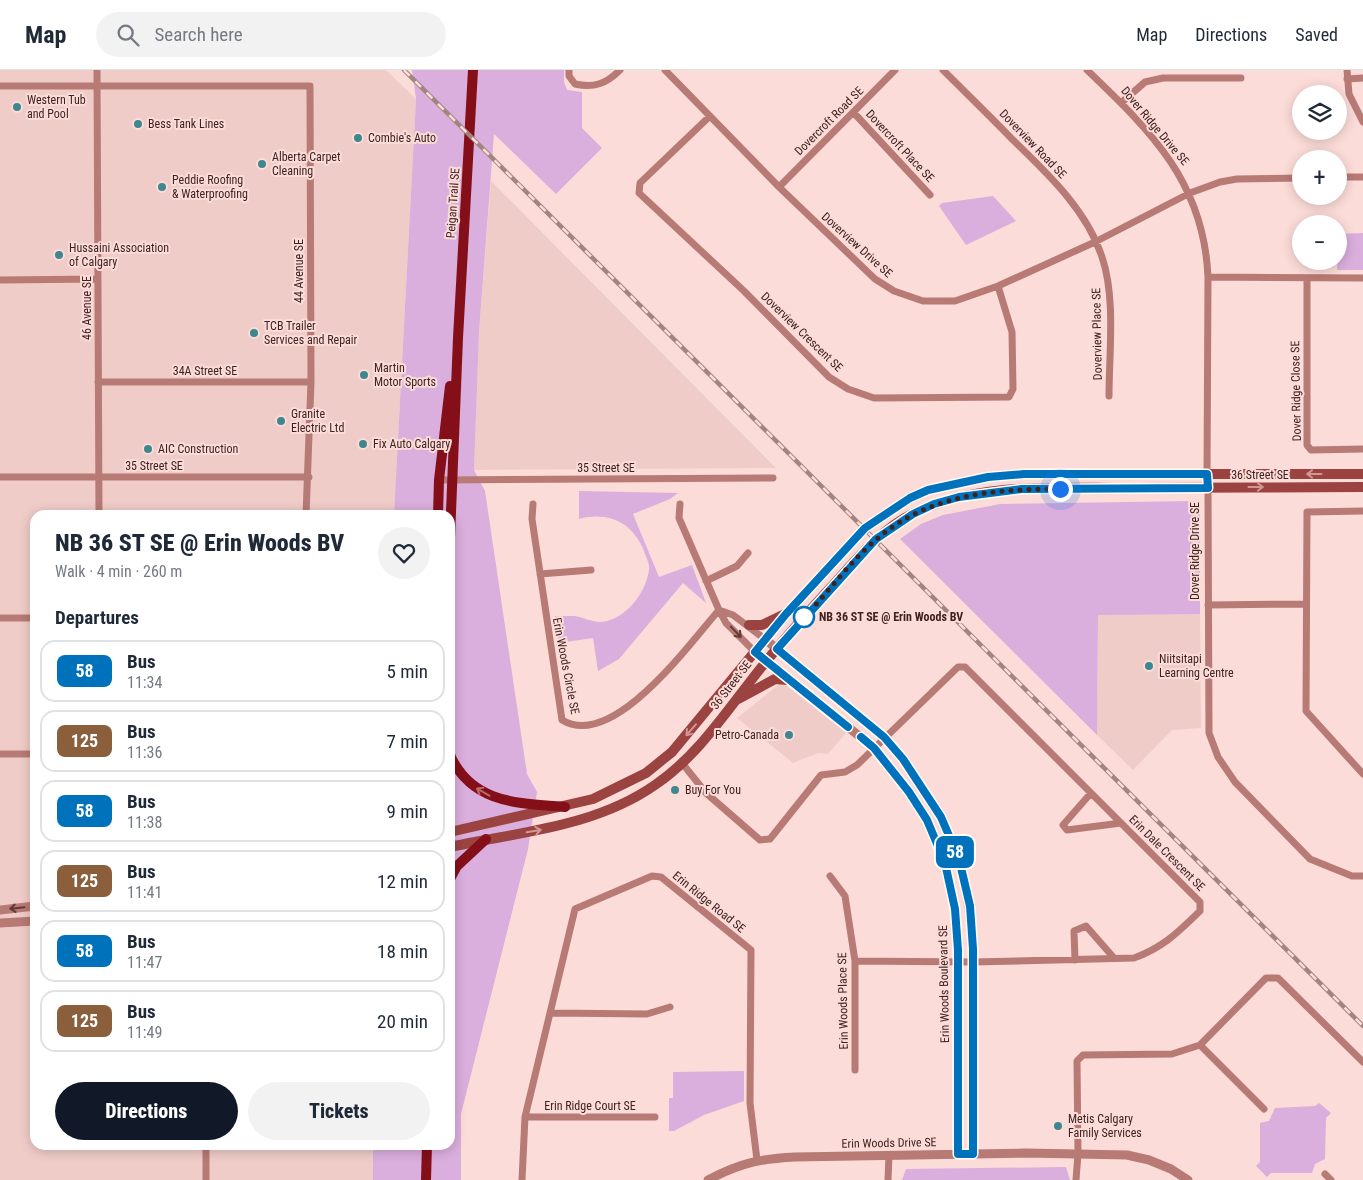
<!DOCTYPE html>
<meta charset="utf-8">
<style>
:root{--surface:#fff;--page:#f2f2f3;--text:#1f2937;--muted:#747a83;--line:#e0e1e3;--accent:#111827}
body{margin:0;font-family:"Roboto Condensed",sans-serif;background:var(--page);color:var(--text);height:100vh;display:flex;flex-direction:column;font-size:19px;white-space:nowrap}
*{box-sizing:border-box;margin:0}
p{font-size:16px;color:var(--muted)}
.icon{flex:none;width:28px;height:28px;fill:none;stroke:currentColor;stroke-width:2;stroke-linecap:round;stroke-linejoin:round}
.map{position:relative;flex:1;overflow:hidden}
.drawer{position:absolute;left:30px;top:440px;width:425px;height:640px;display:flex;flex-direction:column;background:var(--surface);border-radius:15px;box-shadow:0 2px 12px #0003}
.drawer>*{flex:none}
.badge{padding:0 10px;border-radius:8px;font-size:18px;line-height:32px}
.tools{position:absolute;left:1292px;top:15px;display:grid;gap:10px}
.tools a{display:grid;place-items:center;width:55px;height:55px;border-radius:50%;background:var(--surface);box-shadow:0 2px 12px #0003;font-size:25px}
.you{position:absolute;width:25px;height:25px;margin:-12px;border:4px solid #fff;border-radius:50%;background:#1a73e8;box-shadow:0 0 0 8px #1a73e833}
.map>.badge{position:absolute;translate:-50% -50%;box-shadow:0 0 0 2px #fff}
h2{padding:0 25px;font-size:19px;line-height:45px}
.round{display:grid;place-items:center;flex:none;width:52px;height:52px;border-radius:26px;background:var(--page)}
.overview{display:flex;align-items:center;justify-content:space-between;height:85px;padding:0 25px}
h1{font-size:24px;font-weight:800;line-height:38px}
.cta{display:flex;gap:10px;margin-top:auto;padding:10px 25px}
.cta a{flex:1;height:58px;border-radius:30px;background:var(--accent);color:#fff;font-size:20px;font-weight:800;line-height:58px;text-align:center}
.cta a+a{background:var(--page);color:var(--text)}
ul{padding:0;list-style:none}
li{display:flex;align-items:center;gap:15px;height:62px;margin:0 10px 8px;padding:0 15px;border:2px solid var(--line);border-radius:15px}
li div{flex:1}
li b{display:block;font-size:19px}
li em{font-style:normal}
li .badge{min-width:55px;font-weight:700;text-align:center}
header{display:flex;align-items:center;gap:30px;box-sizing:border-box;height:70px;padding:0 25px;background:var(--surface);border-bottom:1px solid var(--line)}
header strong{font-size:24px}
nav{display:flex;gap:28px;margin-inline-start:auto;font-size:18px}
.search{width:350px;height:45px;background:var(--page);display:flex;align-items:center;gap:12px;box-sizing:border-box;padding:0 18px;border-radius:28px;color:var(--muted);font-size:19px}
.map>svg:first-child{display:block}
</style>
<header>
<strong>Map</strong>
<div class="search"><svg class="icon" aria-label="search" viewBox="0 0 24 24"><circle cx="10" cy="10" r="6"/><path d="M15 15l6 6"/></svg>Search here</div>
<nav><a>Map</a><a>Directions</a><a>Saved</a></nav>
</header>
<div class="map">
<svg width="1363" height="1110" viewBox="0 0 1363 1110">
<rect width="100%" height="100%" fill="#fcdcd8"/>
<path fill="#efccc8" d="M 0,0 L 386,0 L 416,29 L 394,445 L 35,445 L 35,1075 L 373,1075 L 373,1110 L 0,1110 Z
M 491,111 L 776,398 L 474,400 L 479,262 Z
M 1098,544 L 1200,544 L 1201,658 L 1172,660 L 1133,700 L 1097,665 Z
M 782,612 L 846,663 L 828,684 L 818,683 L 793,693 L 737,648 Z"/>
<path fill="#daaedd" d="M 412,0 L 564,0 L 564,12 L 567,20 L 582,22 L 582,58 L 602,78 L 556,124 L 494,64 L 479,262 L 474,400 L 485,421 L 527,704 L 537,722 L 528,779 L 461,1044 L 461,1110 L 373,1110 L 373,1075 L 450,1075 L 450,445 L 394,445 L 416,29 Z
M 993,126 L 1016,151 L 966,175 L 939,136 L 942,133 Z
M 1363,163 L 1363,200 L 1337,200 L 1339,164 Z
M 579,421 L 678,423 L 670,429 L 633,444 L 659,507 L 692,495 L 706,533 L 683,513 L 619,589 L 598,601 L 593,568 L 559,573 L 555,546 C 561,546 568,546 574,546 C 582,547 592,552 600,552 C 625,551 647,522 649,499 C 650,494 646,487 644,481 C 633,453 609,441 579,449 Z
M 1193,431 L 1200,437 L 1200,544 L 1098,545 L 1097,665 L 900,469 L 921,454 L 943,445 L 1000,434 Z
M 744,1001 L 744,1031 L 704,1045 L 674,1061 L 669,1061 L 669,1028 L 673,1028 L 673,1002 Z
M 1319,1033 L 1331,1043 L 1326,1048 L 1325,1089 L 1315,1094 L 1312,1103 L 1271,1103 L 1267,1107 L 1256,1096 L 1260,1092 L 1260,1053 L 1269,1051 L 1275,1038 L 1315,1036 Z
M 1066,1097 L 1070,1110 L 902,1110 L 906,1099 Z"/>
<g fill="none" stroke-linecap="round" stroke-linejoin="round">
<path stroke="#b87a75" stroke-width="7" d="M 97,0 L 99,445
M 569,0 L 569,6 L 575,14 C 594,18 606,14 620,0
M 665,0 L 779,117 L 875,209 L 894,221 L 923,231 L 955,231 L 998,216 L 1095,172 L 1190,123 L 1220,112 L 1237,109 L 1301,108
M 943,0 C 966,23 990,46 1013,70 C 1047,103 1087,140 1102,187 C 1116,228 1109,283 1109,326
M 1087,0 C 1152,62 1204,113 1208,207 L 1207,404
M 1347,0 L 1349,24 L 1363,52
M 1347,9 L 1363,8
M 0,16 L 310,16 L 311,312 L 306,445
M 1121,33 L 1145,12 L 1163,8 L 1241,8
M 854,43 L 930,125
M 710,46 L 640,113 L 639,123 L 744,221 L 829,307 L 848,319 L 874,328 L 1009,327 L 1013,319 L 1012,262 L 998,216
M 1339,107 L 1363,107
M 779,117 L 895,0
M 1208,207 L 1363,208
M 1307,208 L 1307,375 L 1311,380 L 1363,379
M 0,210 L 98,209
M 98,312 L 311,312
M 0,407 L 309,407
M 439,410 L 773,408
M 1208,418 L 1209,663 L 1218,687 L 1235,712 L 1310,789 L 1352,806 L 1363,806
M 533,434 L 532,449 L 562,650 C 613,681 690,573 719,540
M 680,434 L 679,448 L 719,540 L 726,553 L 755,582
M 1363,441 L 1307,442 L 1306,641 L 1363,704
M 540,504 L 591,500
M 706,511 L 737,496 L 748,483
M 1208,535 L 1306,534
M 719,540 L 733,545 L 766,570
M 0,548 L 35,548
M 0,684 L 35,684
M 682,693 L 706,723 L 760,770 L 770,769 L 821,705 L 845,702 L 857,695 L 958,597 L 965,597 L 1200,832 L 1200,841 C 1178,862 1164,877 1134,888 L 973,892 L 855,891
M 1091,723 L 1063,755 L 1067,760 L 1121,753
M 830,806 L 845,826 L 855,891 L 855,1000
M 1075,890 L 1074,861 L 1086,856 L 1114,888
M 551,943 L 647,944 L 670,937
M 1200,975 L 1264,1039
M 525,1047 L 655,1047
M 206,1075 L 206,1110
M 1325,1104 L 1331,1110
M 522,1110 L 525,1047 L 575,839 L 652,806 L 661,807 L 751,880 L 750,1033 L 757,1090
M 888,1110 L 889,1086
M 1076,1110 L 1078,1084 L 1077,991 L 1083,985 L 1172,984 L 1200,975 L 1266,908 L 1278,908 L 1363,992"/>
<path stroke="#b87a75" stroke-width="9" d="M 766,570 L 884,667 L 903,689 L 941,747 L 959,789 L 969,836 L 973,879 L 973,1084
M 755,582 L 874,678 L 909,722 L 927,751 L 945,793 L 955,839 L 958,880 L 958,1084
M 0,840 L 35,836
M 0,853 L 35,851
M 708,1110 C 740,1093 759,1089 795,1087 L 1026,1083 L 1127,1085 L 1149,1090 L 1171,1099 L 1188,1110"/>
<path stroke="#9b4340" stroke-width="10" d="M 749,555 L 762,555 L 785,544
M 738,629 L 775,609 L 788,610
M 450,762 L 593,729 L 646,703 L 672,682 L 786,544 L 865,458 L 910,428 L 928,420 L 988,407 L 1024,404 L 1363,404
M 450,777 C 519,762 595,757 655,715 C 698,686 728,639 760,599 C 784,569 810,540 836,512 C 859,486 883,458 914,443 C 982,410 1064,419 1137,418 C 1212,418 1288,417 1363,417"/>
<path stroke="#840f19" stroke-width="10" d="M 438,445 L 439,410 L 450,316
M 450,467 L 458,268 L 473,0
M 450,685 C 472,734 518,733 565,737
M 450,809 L 457,796 L 486,769
M 426,1110 L 427,1075"/>
<defs>
<path id="rail" d="M 404,0 L 1363,956"/>
</defs>
<use href="#rail" stroke="#a28481" stroke-width="4.5"/>
<use href="#rail" stroke="#fcdcd8" stroke-width="2.5" stroke-dasharray="8" stroke-linecap="butt"/>
</g>
<defs><path id="oneway-shaft" d="M-6 0H5M1.5-3L5.5 0L1.5 3" fill="none" stroke-width="1.6" stroke-linecap="round" stroke-linejoin="round" transform="scale(1.25)"/></defs>
<g stroke="#d09794">
<use href="#oneway-shaft" transform="translate(1314 404) rotate(-180)"/>
<use href="#oneway-shaft" transform="translate(1256 417)"/>
<use href="#oneway-shaft" transform="translate(691 660) rotate(131)"/>
<use href="#oneway-shaft" transform="translate(534 761) rotate(-10)"/>
</g>
<g stroke="#633c3a">
<use href="#oneway-shaft" transform="translate(736 562) rotate(46)"/>
<use href="#oneway-shaft" transform="translate(17 838) rotate(174)"/>
</g>
<use stroke="#ba6b6f" href="#oneway-shaft" transform="translate(483 722) rotate(-150)"/>
<g fill="none" stroke-linecap="round" stroke-linejoin="round">
<defs>
<path id="line" d="M 848,657 L 755,582 L 786,544 L 865,458 L 910,428 L 928,420 L 988,407 L 1024,404 L 1207,404 L 1208,418 L 1022,419 L 959,427 L 934,434 L 913,444 L 876,469 L 777,579 L 884,667 L 903,689 L 941,747 L 959,789 L 970,836 L 973,879 L 973,1084 L 958,1084 L 958,880 L 955,839 L 945,793 L 927,750 L 909,722 L 874,678 L 861,667"/>
</defs>
<use href="#line" stroke="#fff" stroke-width="11"/>
<use href="#line" stroke="#0072bc" stroke-width="8"/>
<path stroke="#3f2220" stroke-width="5" stroke-dasharray="0 9" d="M 804,547 C 829,522 850,491 877,469 C 929,424 994,419 1060,419"/>
</g>
<g fill="#3f878e" stroke="#fcdcd8" stroke-width="2">
<circle cx="17" cy="37" r="5"/>
<circle cx="138" cy="54" r="5"/>
<circle cx="358" cy="68" r="5"/>
<circle cx="262" cy="94" r="5"/>
<circle cx="162" cy="117" r="5"/>
<circle cx="59" cy="185" r="5"/>
<circle cx="254" cy="263" r="5"/>
<circle cx="364" cy="305" r="5"/>
<circle cx="281" cy="351" r="5"/>
<circle cx="363" cy="374" r="5"/>
<circle cx="148" cy="379" r="5"/>
<circle cx="1149" cy="596" r="5"/>
<circle cx="789" cy="665" r="5"/>
<circle cx="675" cy="720" r="5"/>
<circle cx="1058" cy="1056" r="5"/>
</g>
<circle fill="#fff" stroke="#0072bc" stroke-width="2.5" cx="804" cy="547" r="10"/>
<g text-anchor="middle" stroke-width="4" stroke-linejoin="round" paint-order="stroke">
<g font-size="12" fill="#3f2220" stroke="#fcdcd8" text-anchor="start">
<text x="27" y="34">Western Tub<tspan x="27" dy="14">and Pool</tspan></text>
<text x="148" y="58">Bess Tank Lines</text>
<text x="368" y="72">Combie's Auto</text>
<text x="272" y="91">Alberta Carpet<tspan x="272" dy="14">Cleaning</tspan></text>
<text x="172" y="114">Peddie Roofing<tspan x="172" dy="14">&amp; Waterproofing</tspan></text>
<text x="69" y="182">Hussaini Association<tspan x="69" dy="14">of Calgary</tspan></text>
<text x="264" y="260">TCB Trailer<tspan x="264" dy="14">Services and Repair</tspan></text>
<text x="374" y="302">Martin<tspan x="374" dy="14">Motor Sports</tspan></text>
<text x="291" y="348">Granite<tspan x="291" dy="14">Electric Ltd</tspan></text>
<text x="373" y="378">Fix Auto Calgary</text>
<text x="158" y="383">AIC Construction</text>
<text x="1159" y="593">Niitsitapi<tspan x="1159" dy="14">Learning Centre</tspan></text>
<text x="779" y="669" text-anchor="end">Petro-Canada</text>
<text x="685" y="724">Buy For You</text>
<text x="1068" y="1053">Metis Calgary<tspan x="1068" dy="14">Family Services</tspan></text>
</g>
<g font-size="12" fill="#3f2220" stroke="#fcdcd8">
<text transform="translate(829 51) rotate(-45)" y="4">Dovercroft Road SE</text>
<text transform="translate(1155 56) rotate(50)" y="4">Dover Ridge Drive SE</text>
<text transform="translate(1033 74) rotate(46)" y="4">Doverview Road SE</text>
<text transform="translate(900 76) rotate(47)" y="4">Dovercroft Place SE</text>
<text transform="translate(453 133) rotate(-86)" y="4">Peigan Trail SE</text>
<text transform="translate(857 175) rotate(42)" y="4">Doverview Drive SE</text>
<text transform="translate(299 201) rotate(-90)" y="4">44 Avenue SE</text>
<text transform="translate(87 238) rotate(-90)" y="4">46 Avenue SE</text>
<text transform="translate(802 262) rotate(44)" y="4">Doverview Crescent SE</text>
<text transform="translate(1097 264) rotate(-91)" y="4">Doverview Place SE</text>
<text x="205" y="305">34A Street SE</text>
<text transform="translate(1296 321) rotate(-91)" y="4">Dover Ridge Close SE</text>
<text x="154" y="400">35 Street SE</text>
<text x="606" y="402">35 Street SE</text>
<text x="1260" y="409">36 Street SE</text>
<text transform="translate(1195 481) rotate(-90)" y="4">Dover Ridge Drive SE</text>
<text transform="translate(566 596) rotate(79)" y="4">Erin Woods Circle SE</text>
<text transform="translate(731 615) rotate(-52)" y="4">36 Street SE</text>
<text transform="translate(1167 783) rotate(45)" y="4">Erin Dale Crescent SE</text>
<text transform="translate(709 832) rotate(39)" y="4">Erin Ridge Road SE</text>
<text transform="translate(944 914) rotate(-91)" y="4">Erin Woods Boulevard SE</text>
<text transform="translate(843 931) rotate(-91)" y="4">Erin Woods Place SE</text>
<text x="590" y="1040">Erin Ridge Court SE</text>
<text transform="translate(889 1073) rotate(-1)" y="4">Erin Woods Drive SE</text>
</g>
<g font-size="12" font-weight="bold" fill="#3f2220" stroke="#fcdcd8" text-anchor="start">
<text x="819" y="551">NB 36 ST SE @ Erin Woods BV</text>
</g>
</g>
</svg>
<div class="tools">
<a><svg class="icon" aria-label="layers" viewBox="0 0 24 24"><path d="M12 4l9 5-9 5-9-5zM3 14l9 5 9-5"/></svg></a>
<a>+</a>
<a>−</a>
</div>
<div class="you" style="left:1060px;top:419px"></div>
<b class="badge" style="left:955px;top:782px;background:#0072bc;color:#fff">58</b>
<section class="drawer">
<div class="overview"><div><h1>NB 36 ST SE @ Erin Woods BV</h1><p>Walk · 4 min · 260 m</p></div><a class="round"><svg class="icon" aria-label="heart" viewBox="0 0 24 24"><path d="M12 20l-8-8c-3-5 5-10 8-4 3-6 11-1 8 4z"/></svg></a></div>
<h2>Departures</h2>
<ul>
<li><span class="badge" style="background:#0072bc;color:#fff">58</span><div><b>Bus</b><p>11:34</p></div><em>5 min</em></li>
<li><span class="badge" style="background:#8b5e3c;color:#fff">125</span><div><b>Bus</b><p>11:36</p></div><em>7 min</em></li>
<li><span class="badge" style="background:#0072bc;color:#fff">58</span><div><b>Bus</b><p>11:38</p></div><em>9 min</em></li>
<li><span class="badge" style="background:#8b5e3c;color:#fff">125</span><div><b>Bus</b><p>11:41</p></div><em>12 min</em></li>
<li><span class="badge" style="background:#0072bc;color:#fff">58</span><div><b>Bus</b><p>11:47</p></div><em>18 min</em></li>
<li><span class="badge" style="background:#8b5e3c;color:#fff">125</span><div><b>Bus</b><p>11:49</p></div><em>20 min</em></li>
</ul>
<div class="cta"><a>Directions</a><a>Tickets</a></div>
</section>
</div>
